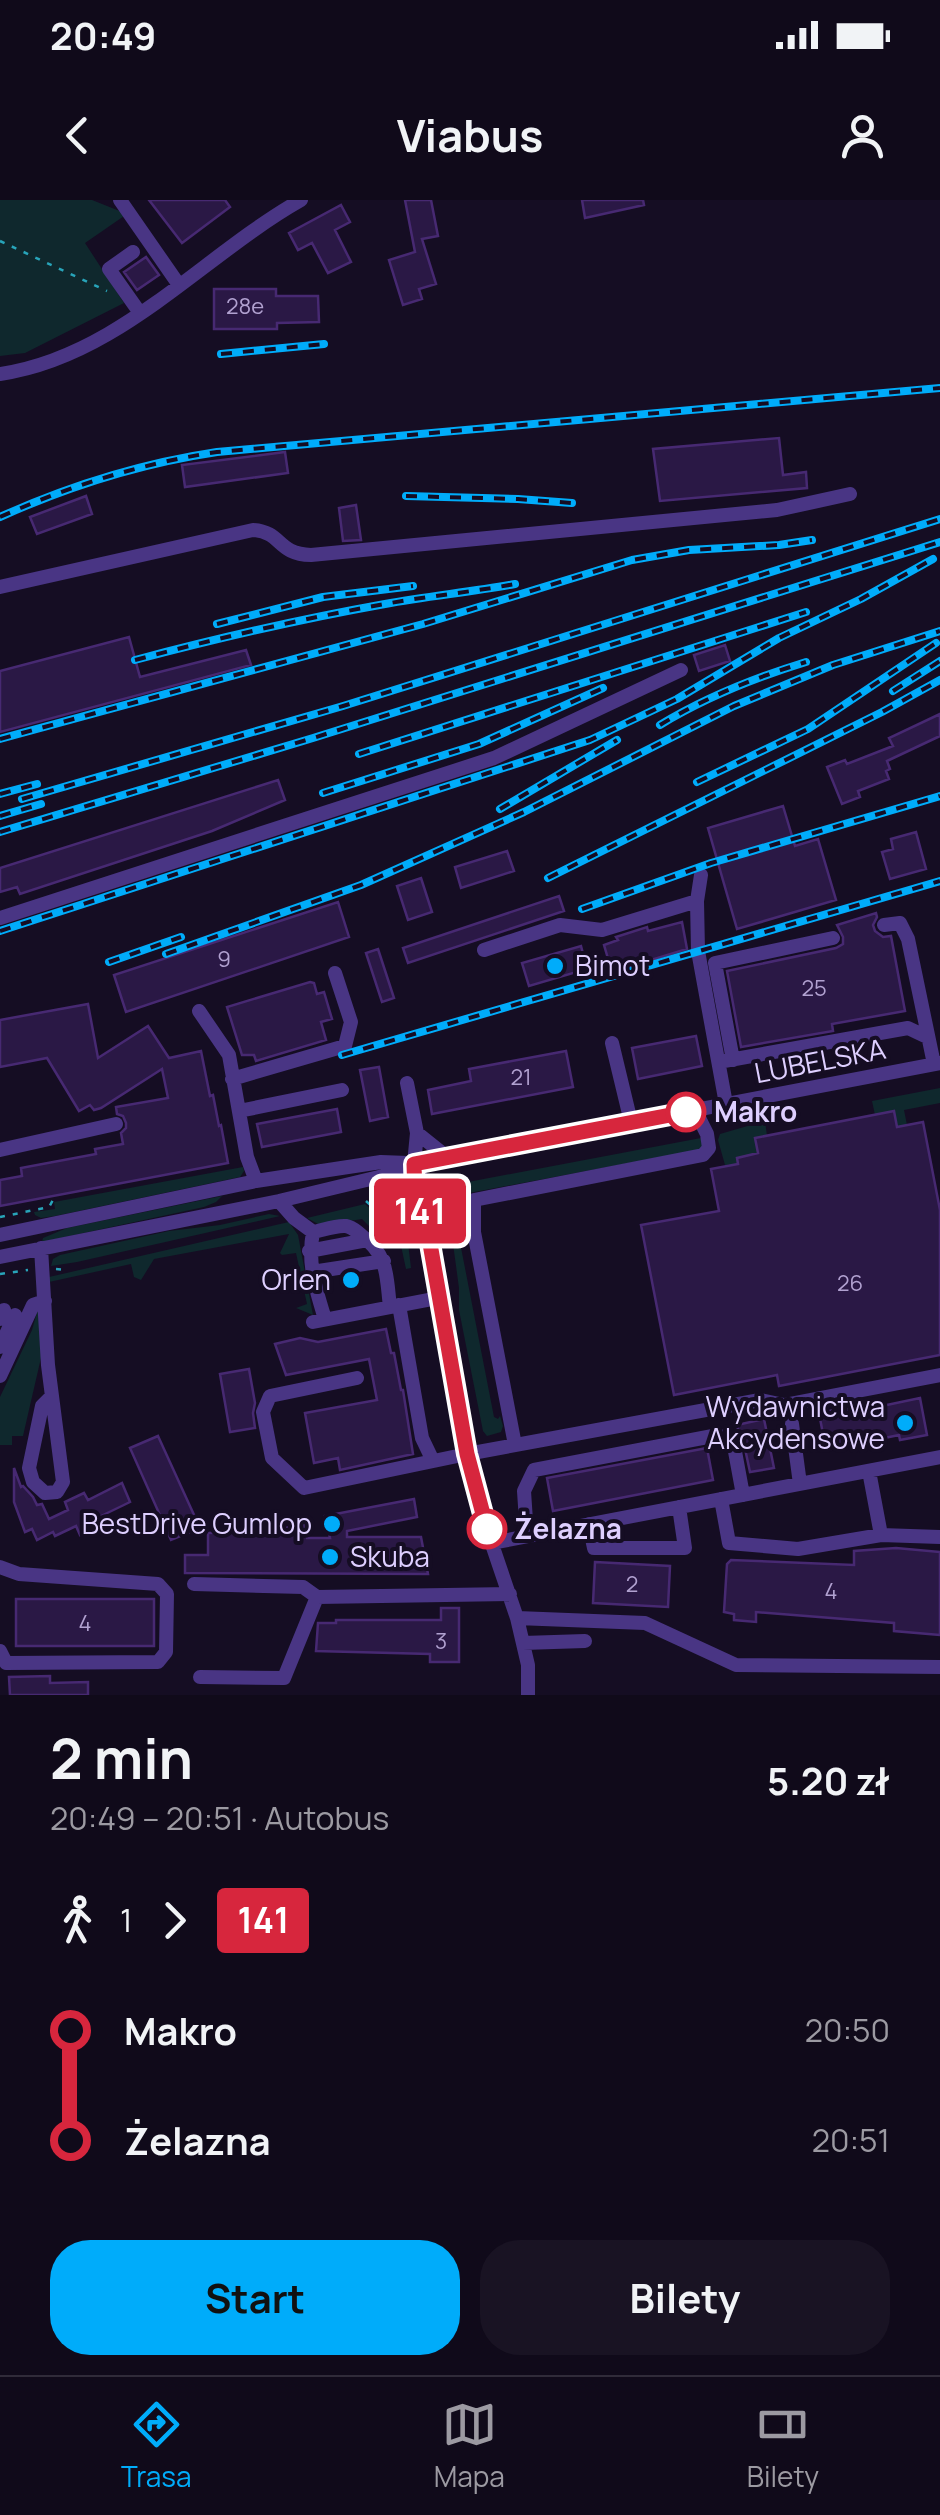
<!DOCTYPE html>
<html lang="pl">
<meta charset="utf-8">
<style>
:root{--surface:#100a1a;--page:#191323;--text:#f1f3f6;--muted:#9c9aa2;--line:#302b39;--accent:#00acfa}
body{margin:0;font-family:Manrope,sans-serif;background:var(--page);color:var(--text);height:100vh;display:flex;flex-direction:column;font-size:38px;white-space:nowrap}
*{box-sizing:border-box;margin:0}
p{font-size:32px;color:var(--muted)}
.icon{flex:none;width:55px;height:55px;fill:none;stroke:currentColor;stroke-width:2;stroke-linecap:round;stroke-linejoin:round}
.map{position:relative;height:1495px;overflow:hidden}
.sheet{display:flex;flex-direction:column;background:var(--surface);flex:1}
.sheet>*{flex:none}
.badge{padding:0 20px;border-radius:8px;font-size:35px;line-height:65px}
.map>.badge{position:absolute;translate:-50% -50%;box-shadow:0 0 0 5px #fff}
.legs{display:flex;align-items:center;gap:15px;height:110px;padding:0 50px;font-size:32px}
.legs p{margin-inline-start:auto}
.headline{display:flex;align-items:center;justify-content:space-between;height:170px;padding:0 50px}
h1{font-size:55px;font-weight:700;line-height:75px}
.cta{display:flex;gap:20px;margin-top:auto;padding:20px 50px}
.cta a{flex:1;height:115px;border-radius:40px;background:var(--accent);color:#111;font-size:40px;font-weight:700;line-height:115px;text-align:center}
.cta a+a{background:var(--page);color:var(--text)}
ul{padding:0 50px;list-style:none}
li{display:flex;align-items:center;gap:35px;height:110px;font-size:38px}
li i{display:grid;place-items:center;width:15px;height:100%;margin:0 12px;background:currentColor}
li i::after{content:'';width:25px;height:25px;margin:-12px;border:8px solid;border-radius:50%;background:var(--surface)}
li p{margin-inline-start:auto}
li:first-child i{background:linear-gradient(#0000 50%,currentColor 0)}
li:last-child i{background:linear-gradient(currentColor 50%,#0000 0)}
.status{display:flex;justify-content:space-between;align-items:center;height:70px;padding:0 50px;background:var(--surface);direction:ltr}
.status svg{height:28px;fill:currentColor}
header{display:flex;justify-content:space-between;align-items:center;height:130px;padding:0 50px;background:var(--surface);font-size:45px;font-weight:700}
.dock{display:flex;justify-content:space-around;align-items:center;height:140px;border-top:2px solid var(--line);background:var(--surface);font-size:28px;color:var(--muted)}
.dock a{display:grid;justify-items:center;gap:5px}
.dock .selected{color:var(--accent)}
.map>svg:first-child{display:block}
</style>
<div class="status"><b>20:49</b><svg viewBox="0 0 49 12"><path d="M0 12V9h3v3zM5 12V6h3v6zM10 12V3h3v9zM15 12V0h3v12zM26 1h20v11H26zM47 4h2v5h-2z"/></svg></div>
<header><svg class="icon" aria-label="back" viewBox="0 0 24 24"><path d="M15 5l-7 7 7 7"/></svg>Viabus<svg class="icon" aria-label="person" viewBox="0 0 24 24"><circle cx="12" cy="8" r="4"/><path d="M4 21q1-7 8-7t8 7"/></svg></header>
<div class="map">
<svg width="940" height="1495" viewBox="0 0 940 1495">
<rect width="100%" height="100%" fill="#150d23"/>
<path fill="#0f282d" d="M 0,0 L 92,0 L 127,14 L 85,43 L 124,103 L 25,153 L 0,156 Z
M 940,888 L 940,903 L 904,910 L 907,925 L 897,927 L 875,915 L 872,901 Z
M 765,921 L 767,936 L 758,953 L 737,958 L 738,964 L 725,965 L 718,940 L 720,934 Z
M 701,938 L 703,949 L 469,993 L 463,1001 L 457,1002 L 454,1010 L 456,1017 L 461,1021 L 457,1027 L 494,1217 L 498,1219 L 500,1216 L 503,1226 L 501,1232 L 487,1236 L 483,1231 L 459,1110 L 459,1088 L 446,992 L 468,982 Z
M 243,967 L 244,971 L 240,977 L 55,1016 L 41,1018 L 35,1015 L 34,1012 L 55,1009 L 54,1002 Z
M 222,996 L 216,1002 L 204,1007 L 42,1042 L 43,1038 L 67,1028 Z
M 365,1004 L 408,1043 L 411,1068 L 406,1069 L 400,1041 L 387,1044 L 362,1019 L 325,1025 L 320,1025 L 307,1018 Z
M 269,1014 L 280,1016 L 77,1062 L 51,1066 L 53,1059 L 60,1055 L 169,1031 L 220,1025 Z
M 289,1022 L 298,1035 L 313,1115 L 296,1108 L 307,1104 L 296,1053 L 282,1055 L 280,1053 L 289,1034 L 154,1059 L 141,1080 L 134,1077 L 131,1064 L 49,1082 L 49,1077 Z
M 38,1109 L 43,1149 L 23,1236 L 12,1236 L 12,1245 L 0,1245 L 0,1197 L 32,1130 Z"/>
<path fill="#2a1845" stroke="#472972" stroke-width="2.5" d="M 149,0 L 225,0 L 230,7 L 182,43 Z
M 405,0 L 431,0 L 438,36 L 422,39 L 436,84 L 419,89 L 422,99 L 403,105 L 389,60 L 415,52 Z
M 582,0 L 643,0 L 644,5 L 585,18 Z
M 341,5 L 350,22 L 335,30 L 351,62 L 328,73 L 312,43 L 298,50 L 289,33 Z
M 146,57 L 159,75 L 137,90 L 124,72 Z
M 214,89 L 276,89 L 276,96 L 318,96 L 319,122 L 277,123 L 277,129 L 214,129 Z
M 779,238 L 783,275 L 806,272 L 807,288 L 660,301 L 653,249 Z
M 285,252 L 288,273 L 185,287 L 182,265 Z
M 86,296 L 92,314 L 37,334 L 30,317 Z
M 356,305 L 361,340 L 343,341 L 339,308 Z
M 129,437 L 140,477 L 246,450 L 251,465 L 0,532 L 0,471 Z
M 725,445 L 730,461 L 699,471 L 694,455 Z
M 940,514 L 940,536 L 887,561 L 890,569 L 886,571 L 889,579 L 858,591 L 860,597 L 842,604 L 827,567 L 845,560 L 847,564 L 893,546 L 889,538 Z
M 278,580 L 285,600 L 212,631 L 20,694 L 17,687 L 0,692 L 0,668 Z
M 783,606 L 795,646 L 818,639 L 836,700 L 737,729 L 708,628 Z
M 916,632 L 926,669 L 890,679 L 882,652 L 893,649 L 891,639 Z
M 507,651 L 514,671 L 461,688 L 455,667 Z
M 421,678 L 432,712 L 408,720 L 397,686 Z
M 559,696 L 564,711 L 408,763 L 403,748 Z
M 338,702 L 349,737 L 126,812 L 114,775 Z
M 876,713 L 877,717 L 873,725 L 875,731 L 883,737 L 891,736 L 905,811 L 832,824 L 833,831 L 741,847 L 727,771 L 836,748 L 843,744 L 843,737 L 837,725 Z
M 682,722 L 687,749 L 612,772 L 604,745 L 618,740 L 616,737 L 647,727 L 648,731 Z
M 581,746 L 587,769 L 529,786 L 522,763 Z
M 378,749 L 394,798 L 382,802 L 366,753 Z
M 310,782 L 314,783 L 317,794 L 324,792 L 332,819 L 321,822 L 326,840 L 256,861 L 254,855 L 242,855 L 227,807 Z
M 88,804 L 98,858 L 148,826 L 169,858 L 201,851 L 210,896 L 213,895 L 219,926 L 221,925 L 228,963 L 0,1006 L 0,980 L 22,976 L 21,968 L 96,954 L 95,949 L 123,944 L 121,933 L 126,928 L 126,923 L 123,916 L 117,914 L 116,907 L 168,898 L 162,869 L 101,908 L 94,910 L 90,905 L 79,911 L 47,858 L 0,867 L 0,820 Z
M 696,836 L 702,866 L 638,879 L 632,848 Z
M 566,851 L 573,887 L 432,914 L 428,890 L 471,881 L 469,869 Z
M 379,867 L 388,917 L 370,921 L 360,870 Z
M 337,909 L 341,932 L 262,947 L 257,924 Z
M 894,911 L 897,927 L 923,922 L 940,1010 L 940,1155 L 779,1186 L 777,1175 L 674,1195 L 641,1025 L 719,1011 L 711,969 L 738,964 L 737,958 L 758,953 L 755,938 Z
M 386,1129 L 391,1153 L 394,1153 L 401,1190 L 403,1190 L 413,1254 L 340,1270 L 338,1258 L 314,1263 L 305,1213 L 377,1200 L 369,1159 L 286,1175 L 275,1144 L 300,1138 L 318,1142 Z
M 249,1169 L 255,1203 L 253,1213 L 255,1228 L 230,1232 L 220,1174 Z
M 920,1198 L 927,1235 L 900,1240 L 899,1235 L 826,1250 L 819,1213 L 881,1201 L 882,1206 Z
M 764,1219 L 774,1268 L 750,1272 L 744,1244 L 740,1237 L 737,1225 Z
M 158,1236 L 200,1328 L 171,1340 L 130,1248 Z
M 707,1248 L 713,1280 L 553,1311 L 547,1278 Z
M 14,1268 L 21,1287 L 23,1286 L 33,1297 L 37,1305 L 42,1304 L 49,1319 L 68,1310 L 65,1302 L 84,1293 L 88,1300 L 122,1283 L 130,1302 L 97,1318 L 100,1325 L 80,1335 L 76,1326 L 55,1336 L 53,1332 L 37,1340 L 32,1329 L 25,1332 L 14,1302 Z
M 414,1299 L 417,1317 L 347,1331 L 347,1337 L 421,1337 L 428,1374 L 185,1373 L 185,1355 L 208,1355 L 208,1333 L 272,1331 L 304,1324 L 307,1338 L 330,1338 L 325,1316 Z
M 896,1348 L 940,1352 L 940,1435 L 894,1431 L 894,1423 L 756,1412 L 756,1422 L 734,1420 L 734,1414 L 724,1412 L 727,1364 L 731,1360 L 854,1365 L 854,1351 Z
M 595,1362 L 670,1366 L 668,1407 L 593,1403 Z
M 16,1399 L 154,1399 L 154,1446 L 16,1446 Z
M 441,1408 L 459,1408 L 459,1462 L 430,1462 L 430,1454 L 316,1451 L 318,1423 L 336,1423 L 336,1420 L 441,1420 Z
M 50,1476 L 50,1483 L 88,1482 L 88,1495 L 10,1495 L 9,1477 Z"/>
<g fill="none" stroke-linecap="round" stroke-linejoin="round">
<path stroke="#28a4b9" stroke-width="2.5" stroke-dasharray="5 8" stroke-linecap="butt" d="M 0,41 L 107,91
M 366,1001 L 410,1042
M 0,1017 L 49,1007 L 53,1000
M 56,1069 L 66,1070
M 0,1074 L 28,1070"/>
<path stroke="#493584" stroke-width="14" d="M 120,0 L 179,85
M 133,52 L 109,69 L 140,113
M 0,174 C 118,157 202,56 301,0
M 0,387 L 253,330 C 283,332 276,354 311,355 L 777,310 L 850,294
M 701,675 L 697,701 L 698,751 L 726,904
M 0,718 L 494,558 L 681,470
M 884,725 L 900,723 L 908,739 L 934,864
M 484,750 L 560,725 L 602,730 L 697,701
M 199,811 L 229,855 L 247,957 L 256,981
M 612,843 L 631,922
M 733,860 L 715,763 L 833,738
M 724,861 L 908,828 L 927,837
M 232,879 L 345,846 L 351,822 L 335,773
M 407,883 L 417,933 L 414,964 L 415,995 L 429,1039 L 467,1254 L 480,1309 L 517,1418 L 528,1465 L 528,1495
M 239,911 L 342,890
M 417,933 L 447,957
M 0,950 L 116,924
M 417,969 L 428,992 L 429,1025
M 279,1001 L 294,1018 L 313,1032 C 307,1063 316,1090 325,1119
M 313,1032 C 323,1030 336,1025 346,1026 C 352,1027 356,1031 360,1034 C 389,1056 386,1074 390,1107
M 0,1035 L 256,981 L 381,962 L 408,963
M 41,1048 L 48,1165 L 63,1282 L 57,1292 L 45,1293 L 33,1282 L 29,1268 L 42,1206 L 51,1197
M 309,1051 L 367,1040
M 0,1057 L 279,1001 L 383,976 L 414,964 L 940,863
M 312,1072 L 384,1061
M 399,1105 L 422,1238 L 433,1261
M 0,1119 L 4,1110
M 313,1122 L 438,1098
M 0,1147 L 15,1115
M 0,1176 L 33,1105 L 45,1101
M 357,1178 L 270,1196 L 263,1212 L 272,1258 L 304,1288 L 467,1254 L 760,1200 L 784,1205 L 940,1175
M 792,1224 L 800,1284
M 515,1245 L 474,1032 L 474,1000 L 703,955 L 709,948 L 707,934 L 695,910
M 869,1271 L 881,1335
M 721,1299 L 729,1343 L 798,1349 L 881,1335 L 940,1337
M 589,1324 L 594,1348 L 685,1348 L 679,1307
M 527,1336 L 524,1291 L 534,1270 L 718,1235 L 734,1246 L 743,1295
M 492,1343 L 940,1257
M 0,1367 L 19,1374 L 158,1384 L 167,1394 L 166,1452 L 158,1462 L 6,1463 L 0,1451
M 194,1384 L 303,1387 L 317,1397 L 510,1394
M 517,1418 L 645,1423 L 736,1465 L 940,1467
M 523,1443 L 585,1441
M 200,1477 L 284,1478 L 317,1397"/>
<defs>
<path id="rail" d="M 221,154 L 324,144
M 406,296 L 518,299 L 572,303
M 0,317 C 69,286 143,263 217,252 L 940,188
M 217,424 L 323,397 L 413,386
M 135,460 C 218,438 301,419 385,404 C 428,396 472,392 515,384
M 893,491 L 940,461
M 660,525 C 706,497 754,478 806,462
M 0,539 L 423,424 L 632,360 L 689,350 L 779,345 L 812,340
M 359,554 L 806,412
M 697,582 L 808,529 L 936,443
M 323,593 L 479,544 L 603,488
M 0,594 L 37,584
M 22,599 L 343,506 L 940,319
M 500,609 L 617,540
M 0,616 L 41,604
M 0,632 L 313,538 L 940,342
M 548,678 L 882,512 L 940,480
M 582,709 L 711,663 L 940,596
M 0,731 L 590,540 L 677,499 L 779,438 L 861,399 L 933,359
M 166,754 L 361,685 L 524,612 L 734,506 L 833,465 L 940,431
M 109,762 L 181,737
M 342,855 L 940,681"/>
</defs>
<use href="#rail" stroke="#00acfa" stroke-width="8"/>
<use href="#rail" stroke="#150d23" stroke-width="4" stroke-dasharray="11" stroke-linecap="butt"/>
</g>
<g fill="none" stroke-linecap="round" stroke-linejoin="round">
<defs>
<path id="line-1" d="M 487,1329 L 467,1254 L 429,1038 L 415,995 L 414,964 L 686,912"/>
</defs>
<use href="#line-1" stroke="#fff" stroke-width="22"/>
<use href="#line-1" stroke="#d7263d" stroke-width="15"/>
</g>
<g fill="#00acfa" stroke="#150d23" stroke-width="4">
<circle cx="555" cy="766" r="10"/>
<circle cx="351" cy="1080" r="10"/>
<circle cx="905" cy="1223" r="10"/>
<circle cx="332" cy="1324" r="10"/>
<circle cx="330" cy="1357" r="10"/>
</g>
<g fill="#fff" stroke="#d7263d" stroke-width="5">
<circle cx="686" cy="912" r="18"/>
<circle cx="487" cy="1329" r="18"/>
</g>
<g text-anchor="middle" stroke-width="8" stroke-linejoin="round" paint-order="stroke">
<g font-size="22" fill="#b1a1d0">
<text x="245" y="114">28e</text>
<text x="224" y="767">9</text>
<text x="814" y="796">25</text>
<text x="521" y="885">21</text>
<text x="850" y="1091">26</text>
<text x="632" y="1392">2</text>
<text x="831" y="1399">4</text>
<text x="85" y="1431">4</text>
<text x="441" y="1449">3</text>
</g>
<g font-size="28" fill="#decfff" stroke="#150d23" text-anchor="end">
<text x="575" y="776" text-anchor="start">Bimot</text>
<text x="331" y="1090">Orlen</text>
<text x="885" y="1217">Wydawnictwa<tspan x="885" dy="32">Akcydensowe</tspan></text>
<text x="312" y="1334">BestDrive Gumlop</text>
<text x="350" y="1367" text-anchor="start">Skuba</text>
</g>
<g font-size="28" fill="#decfff" stroke="#150d23">
<text transform="translate(820 861) rotate(-11)" y="10">LUBELSKA</text>
</g>
<g font-size="28" font-weight="bold" fill="#decfff" stroke="#150d23" text-anchor="start">
<text x="714" y="922">Makro</text>
<text x="514" y="1339">Żelazna</text>
</g>
</g>
</svg>
<b class="badge" style="left:420px;top:1011px;background:#d7263d;color:#fff">141</b>
</div>
<section class="sheet">
<div class="headline"><div><h1>2 min</h1><p>20:49 – 20:51 · Autobus</p></div><b>5.20 zł</b></div>
<div class="legs"><svg class="icon" aria-label="walk" viewBox="0 0 24 24"><circle cx="13" cy="4" r="2"/><path d="M13 8l-2 6 4 7M11 14l-3 7M7 12l3-4h3l4 4"/></svg>1<svg class="icon" aria-label="forward" viewBox="0 0 24 24"><path d="M9 5l7 7-7 7"/></svg><b class="badge" style="background:#d7263d;color:#fff">141</b></div>
<ul>
<li><i style="color:#d7263d"></i><b>Makro</b><p>20:50</p></li>
<li><i style="color:#d7263d"></i><b>Żelazna</b><p>20:51</p></li>
</ul>
<div class="cta"><a>Start</a><a>Bilety</a></div>
</section>
<nav class="dock">
<a class="selected"><svg class="icon" aria-label="directions" viewBox="0 0 24 24"><path d="M12 3l9 9-9 9-9-9zM9 14v-3h6M13 9l2 2-2 2"/></svg>Trasa</a>
<a><svg class="icon" aria-label="map" viewBox="0 0 24 24"><path d="M3 6l6-2 6 2 6-2v14l-6 2-6-2-6 2zM9 4v14M15 6v14"/></svg>Mapa</a>
<a><svg class="icon" aria-label="tickets" viewBox="0 0 24 24"><path d="M3 7h18v10H3zM15 7v10"/></svg>Bilety</a>
</nav>
